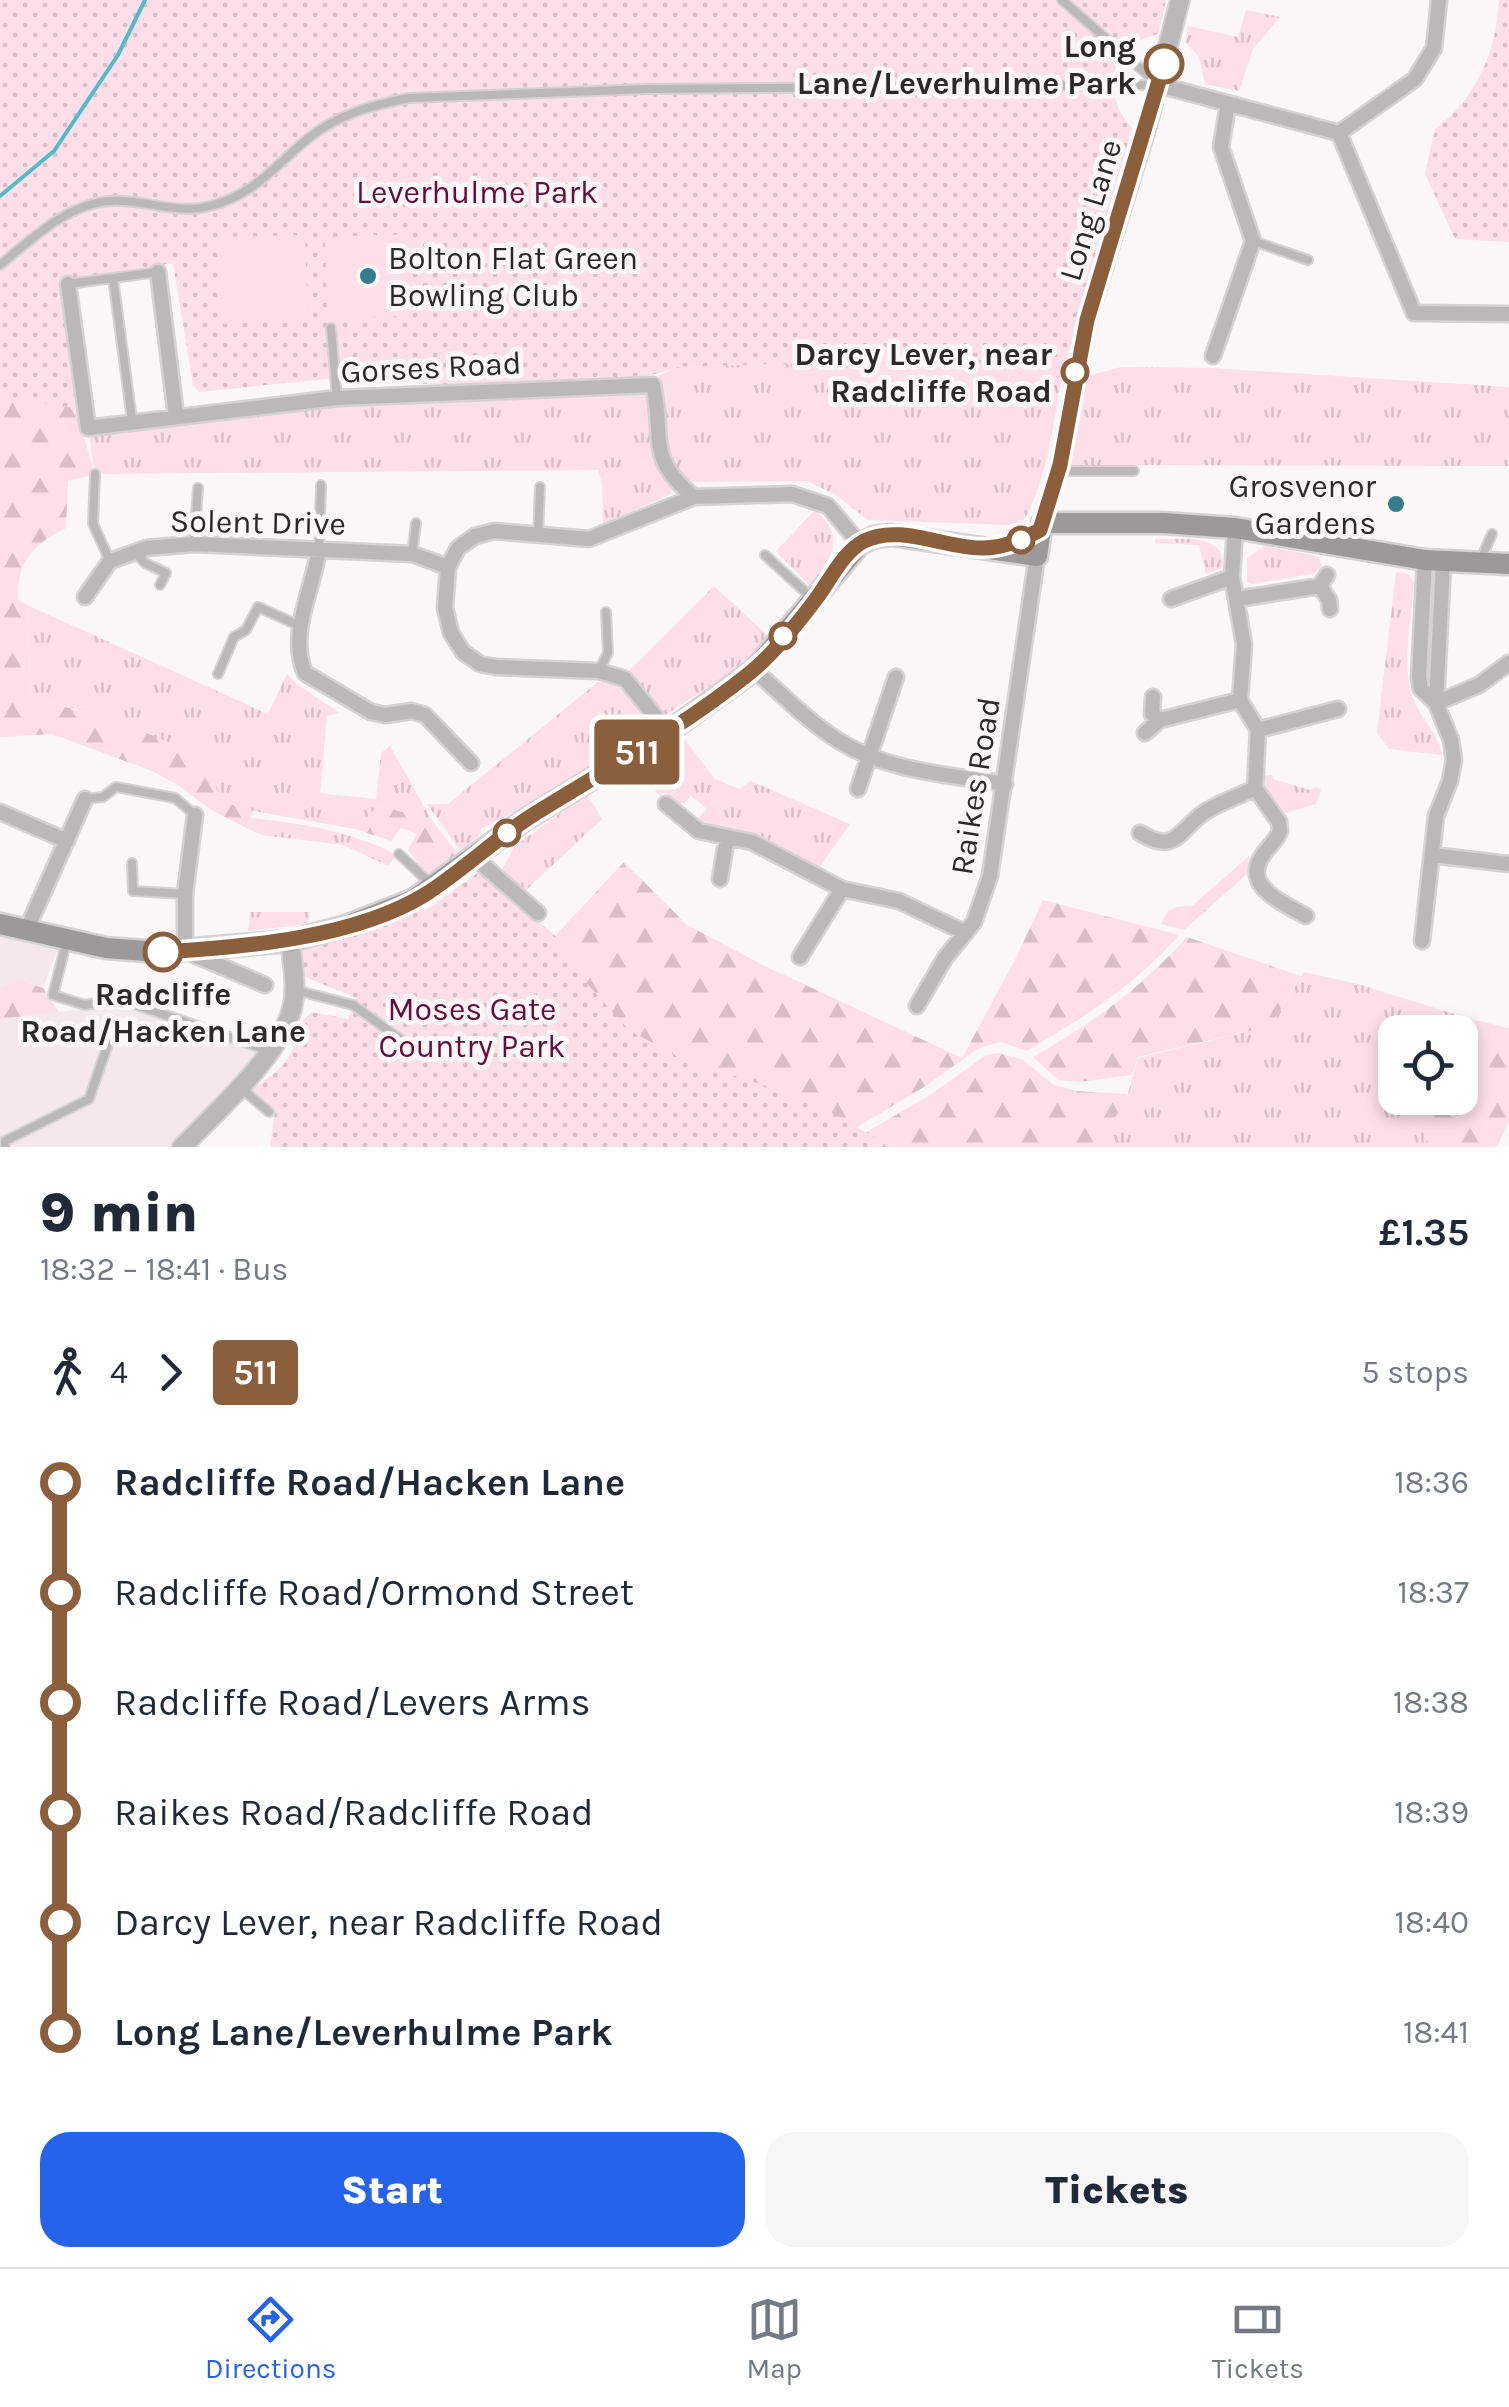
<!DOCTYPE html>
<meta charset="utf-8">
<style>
:root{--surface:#fff;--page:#f6f6f7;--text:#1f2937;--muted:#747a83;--line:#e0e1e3;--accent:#2563eb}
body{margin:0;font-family:Karla,sans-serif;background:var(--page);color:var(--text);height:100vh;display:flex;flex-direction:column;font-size:38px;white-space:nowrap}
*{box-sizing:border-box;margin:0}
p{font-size:32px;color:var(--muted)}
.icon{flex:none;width:55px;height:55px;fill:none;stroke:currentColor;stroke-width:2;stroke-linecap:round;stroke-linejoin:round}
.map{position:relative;height:1147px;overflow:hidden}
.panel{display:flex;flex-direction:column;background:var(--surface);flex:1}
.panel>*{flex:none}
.badge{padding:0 20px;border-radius:8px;font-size:35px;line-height:65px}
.tools{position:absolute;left:1378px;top:1015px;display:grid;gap:20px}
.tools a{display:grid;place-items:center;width:100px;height:100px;border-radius:20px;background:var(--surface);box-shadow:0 5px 15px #0003;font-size:50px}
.map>.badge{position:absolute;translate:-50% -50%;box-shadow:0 0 0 5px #fff}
.legs{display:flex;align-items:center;gap:15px;height:110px;padding:0 40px;font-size:32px}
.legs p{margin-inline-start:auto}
.headline{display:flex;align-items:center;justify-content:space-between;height:170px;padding:0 40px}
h1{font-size:55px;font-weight:800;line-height:75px}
.primary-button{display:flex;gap:20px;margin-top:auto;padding:20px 40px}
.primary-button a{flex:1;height:115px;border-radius:30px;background:var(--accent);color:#fff;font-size:40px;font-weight:800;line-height:115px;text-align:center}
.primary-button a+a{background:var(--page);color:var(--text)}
ul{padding:0 40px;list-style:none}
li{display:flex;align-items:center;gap:35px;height:110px;font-size:38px}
li i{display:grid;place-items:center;width:15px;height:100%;margin:0 12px;background:currentColor}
li i::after{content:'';width:25px;height:25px;margin:-12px;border:8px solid;border-radius:50%;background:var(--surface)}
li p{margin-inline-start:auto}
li:first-child i{background:linear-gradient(#0000 50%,currentColor 0)}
li:last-child i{background:linear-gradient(currentColor 50%,#0000 0)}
.dock{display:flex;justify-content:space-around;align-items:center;height:140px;border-top:2px solid var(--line);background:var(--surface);font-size:28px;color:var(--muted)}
.dock a{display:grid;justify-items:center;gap:5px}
.dock .selected{color:var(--accent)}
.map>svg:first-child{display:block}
</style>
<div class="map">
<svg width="1509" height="1147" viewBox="0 0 1509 1147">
<defs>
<pattern id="grass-tufts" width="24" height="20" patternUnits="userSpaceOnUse" patternTransform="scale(2.5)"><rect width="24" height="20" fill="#fddee9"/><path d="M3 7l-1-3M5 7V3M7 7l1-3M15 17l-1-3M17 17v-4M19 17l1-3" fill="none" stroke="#d9bec8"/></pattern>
<pattern id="forest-firs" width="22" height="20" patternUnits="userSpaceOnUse" patternTransform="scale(2.5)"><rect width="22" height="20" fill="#fddee9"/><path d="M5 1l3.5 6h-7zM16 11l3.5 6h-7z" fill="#d9bec8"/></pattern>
<pattern id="park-dots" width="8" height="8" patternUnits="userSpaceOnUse" patternTransform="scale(2.5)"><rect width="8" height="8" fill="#fddee9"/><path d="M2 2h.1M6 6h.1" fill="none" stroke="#d9bec8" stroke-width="1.8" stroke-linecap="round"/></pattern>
</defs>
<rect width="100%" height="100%" fill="#fbf7f8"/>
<path fill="#f5e8ec" d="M 0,933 L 57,951 L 43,988 L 20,980 L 0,988 Z
M 124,1004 L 258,1051 L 224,1092 L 170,1147 L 0,1147 L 0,1019 Z"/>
<path fill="url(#grass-tufts)" d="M 1246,10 L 1280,17 L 1253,49 L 1239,91 L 1205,84 L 1199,57 L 1185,42 L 1188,26 L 1238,37 Z
M 1044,356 L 1045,372 L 1063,372 C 1053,421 1049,476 1024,520 L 1010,525 L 868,520 L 836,495 L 807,481 L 691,482 C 653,464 660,411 659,376 L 675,367 Z
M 1121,367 L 1211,368 L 1509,387 L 1509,466 L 1070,465 L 1086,376 Z
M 650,390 L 657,467 L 672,489 L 671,494 L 603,524 L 602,483 L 598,470 L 95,474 L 88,428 L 337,404 Z
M 815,510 C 848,538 830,558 811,587 L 776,551 Z
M 1155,539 C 1180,540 1225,531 1223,567 L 1206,574 L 1199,545 L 1155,543 Z
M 1265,546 L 1318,556 L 1322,567 L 1312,574 L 1253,584 L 1247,582 L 1247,558 Z
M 1396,572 L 1408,574 L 1414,583 C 1412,617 1402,659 1411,692 C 1417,716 1438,731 1442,755 L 1389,749 L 1377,733 Z
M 714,586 L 769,637 L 746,662 L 666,715 L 660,712 L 630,670 Z
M 27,605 L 268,714 L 287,674 L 298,685 L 340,713 L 327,716 L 320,793 L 376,799 L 381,753 L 390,746 L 431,819 L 378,806 L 355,829 L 237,808 L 219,797 L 216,788 L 171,743 L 76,709 L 31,698 Z
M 598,682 L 621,682 L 654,722 L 654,727 L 536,801 L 481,829 L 476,844 L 462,853 L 427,804 L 448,804 Z
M 683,737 L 715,779 L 739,789 L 751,781 L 850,824 L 819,868 L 758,834 L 701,823 L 698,819 L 707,809 L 691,796 L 684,803 L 676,803 L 665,791 L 660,796 L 636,768 Z
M 1272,775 L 1273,779 L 1310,790 L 1317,787 L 1321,790 L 1316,804 L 1285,813 L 1266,789 L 1263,776 Z
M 587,794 L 602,819 L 525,891 L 501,871 L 515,846 Z
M 251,818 C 301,823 353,832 397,855 L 388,866 L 343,845 L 262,835 L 248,829 Z
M 1249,856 L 1247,874 L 1184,930 L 1161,924 C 1168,907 1174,906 1192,906 Z
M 250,912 L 310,912 L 308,924 L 248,931 Z
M 1304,972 L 1358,984 L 1470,1019 L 1460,1033 L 1395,1032 L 1395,1098 L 1418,1098 L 1429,1147 L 1093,1147 L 1126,1101 L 1138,1058 L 1270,1026 Z"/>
<path fill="url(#forest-firs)" d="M 0,130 L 174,263 L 61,280 L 75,408 L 95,474 L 68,481 L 66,528 C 34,544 17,560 18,599 L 27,605 L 31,698 C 76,709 196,741 221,778 L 216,788 C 222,803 237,808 253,811 L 248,829 L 213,811 L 176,784 L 152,771 L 52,734 L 0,737 Z
M 378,806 L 431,819 L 458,854 L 428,877 L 408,850 L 417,834 L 401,828 L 391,841 L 355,829 Z
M 624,862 L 687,925 L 767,967 L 962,1058 L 1016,958 L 1043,900 L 1180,935 C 1133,986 1086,1017 1026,1051 L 1001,1042 L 979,1048 L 924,1087 L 839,1138 L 856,1147 L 358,998 L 303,976 L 301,946 L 374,929 L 431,907 L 499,887 L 555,936 Z
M 1187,937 L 1301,976 L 1270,1026 L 1138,1057 L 1132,1075 L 1079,1082 L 1058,1080 L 1033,1057 C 1097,1020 1136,992 1187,937 Z
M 20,980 L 43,988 L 59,1012 L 0,1019 L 0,988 Z
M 1470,1019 L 1509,1028 L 1509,1121 L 1497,1147 L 1429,1147 L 1418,1098 L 1444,1106 L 1443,1098 L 1460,1098 L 1460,1033 Z
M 998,1053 L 1023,1060 L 1054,1085 L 1077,1091 L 1127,1094 L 1127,1101 L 1093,1147 L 887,1147 L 865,1133 L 930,1095 L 986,1055 Z"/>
<path fill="url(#park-dots)" d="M 0,0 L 1166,0 L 1158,34 C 1108,44 1101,94 1132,128 L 1063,372 L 1044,372 L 1043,356 L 675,367 C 661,375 648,373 635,381 L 431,384 L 326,379 L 199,392 L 193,385 L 173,263 L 61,280 L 75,408 L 0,396 Z
M 1499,0 L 1509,0 L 1509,242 L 1455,239 L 1425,174 L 1435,129 C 1476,100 1497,50 1499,0 Z
M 480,871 L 555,936 L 584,980 L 629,1030 L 687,1062 L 752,1081 L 823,1108 L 880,1140 L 887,1147 L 270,1147 L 275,1110 L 252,1089 C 266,1080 281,1070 290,1055 C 301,1037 292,1028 312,1012 L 348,1019 L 357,998 L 303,976 L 301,946 L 374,929 L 431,907 Z"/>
<path fill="#fddee9" d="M 409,234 L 411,316 L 327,318 L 325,237 Z
M 305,235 L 308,320 L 223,324 L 218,237 Z"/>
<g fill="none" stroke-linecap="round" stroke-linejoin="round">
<path stroke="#51bacd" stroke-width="4" d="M 0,196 L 54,151 L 118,55 L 145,0"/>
<defs>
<path id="service" d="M 1062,0 L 1156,82
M 1253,241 L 1308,260
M 0,265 C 32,239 68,203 111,201 C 144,199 177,215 210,206 C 255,195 276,164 310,137 C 339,114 373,105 409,98 L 647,89 L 1158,85
M 113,278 L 132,420
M 68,284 L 158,272
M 331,328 L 337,398
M 1059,471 L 1134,471
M 95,474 L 93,524 L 110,561
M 538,535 L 540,487
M 194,544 L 198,488
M 319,549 L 321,485
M 136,553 L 145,563 L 166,573 L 160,585
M 412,554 L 416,523
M 765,555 L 813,599
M 1481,559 L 1492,534
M 599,670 L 608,653 L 606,612
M 218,674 L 234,637 L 246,630 L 258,607 L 300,626
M 85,799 L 103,797 L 116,787 L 175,798 L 195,815
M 399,854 L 432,885
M 132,863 L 133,891 L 185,894
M 67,940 L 53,995 L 85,1005 L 119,999 L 270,1051
M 295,990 L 353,1005 L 421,1054
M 242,1089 L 269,1112
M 5,1147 L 5,1141 L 89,1099 L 112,1033"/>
<path id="minor" d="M 1159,85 L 1339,133
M 1339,133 L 1414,313 L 1509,314
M 1339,133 L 1415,79 L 1434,48 L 1439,0
M 158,272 L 176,416
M 68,284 L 88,428 L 337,398 L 653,385 C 665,437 645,457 694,497
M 1213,356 L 1253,241 L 1221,147 L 1228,104
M 1235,528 L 1232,577 L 1244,644 L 1240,700 L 1258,730 L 1255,788 L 1279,822 L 1280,831 C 1276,842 1267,847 1261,858 C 1243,887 1286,905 1306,916
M 319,549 C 313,589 288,634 305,673 L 371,712 L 385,715 L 412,711 L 425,715 L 471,763
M 1327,575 L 1320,586 L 1329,600 L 1330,609
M 85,597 L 110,561 L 147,548 L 194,544 L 412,554 L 448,567
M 1171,599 L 1232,577
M 1237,599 L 1320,586
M 754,670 C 781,693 808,722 839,741 C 887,771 950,775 1005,784
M 1153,697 L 1152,714 L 1160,720
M 1436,703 L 1443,562
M 1436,703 L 1479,685 L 1509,663
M 1258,730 L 1338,709
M 668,732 L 625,679 L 599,671 L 496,667 L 480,664 L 463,652 L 451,633 L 445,608 L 448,567 L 458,548 L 475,536 L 495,531 L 589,539 L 694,497 L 792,494 L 828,506 L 860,544
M 1145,733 L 1160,720 L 1240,700
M 858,789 L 896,677
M 666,804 L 699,831 L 752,842 L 842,889 L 899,901 L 966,933
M 0,812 L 67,841
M 195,815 L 185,894 L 185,951 L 265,985
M 1140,833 C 1175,854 1177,833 1202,814 C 1217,803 1238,797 1255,788
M 1432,855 L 1509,864
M 474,857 L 538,913
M 720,879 L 727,837
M 26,931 L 85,799
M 1422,941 L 1436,816 L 1450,781 L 1454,760 L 1451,740 L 1436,703 L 1421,689 L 1419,677 L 1425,560
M 800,957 L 842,889
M 917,1006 L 945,958 L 974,922 L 990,876 L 1037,556"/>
<path id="tertiary" d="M 1042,523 L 1060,465 L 1087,320 L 1147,126 L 1180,0
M 182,1147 C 216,1112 284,1052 293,1004 C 297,984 292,961 290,941"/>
<path id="secondary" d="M 0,924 L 106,948 L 159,952 L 290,941 L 346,926 L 413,900 L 523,821 L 668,732 L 754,670 L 860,544 L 874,537 L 891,535 L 1037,556 L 1042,523 L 1163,523 L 1235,528 L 1425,560 L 1509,564"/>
</defs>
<use href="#service" stroke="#d6d2d3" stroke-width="12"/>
<use href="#minor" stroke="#d6d2d3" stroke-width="19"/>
<use href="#tertiary" stroke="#d6d2d3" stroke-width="22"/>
<use href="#secondary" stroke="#d6d2d3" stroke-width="25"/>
<use href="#service" stroke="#bab8b9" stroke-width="8"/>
<use href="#minor" stroke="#bab8b9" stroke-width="14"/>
<use href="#tertiary" stroke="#bab8b9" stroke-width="18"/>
<use href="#secondary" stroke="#9b999a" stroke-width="20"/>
</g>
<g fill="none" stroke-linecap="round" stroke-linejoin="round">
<defs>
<path id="line-1" d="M 163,952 C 245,947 355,938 426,894 C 465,869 497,837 536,813 C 609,768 684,726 751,672 C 774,653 798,623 816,599 C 831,579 842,553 864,541 C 900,523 946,549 983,548 C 1004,548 1023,539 1040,530 L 1060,465 L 1087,320 L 1164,64"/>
</defs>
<use href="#line-1" stroke="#fff" stroke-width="22"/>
<use href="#line-1" stroke="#8b5e3c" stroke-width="15"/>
</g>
<g fill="#fff" stroke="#8b5e3c" stroke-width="5">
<circle cx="1164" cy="64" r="18"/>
<circle cx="1075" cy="372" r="12"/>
<circle cx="1021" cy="540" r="12"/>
<circle cx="783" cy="636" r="12"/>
<circle cx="507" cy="833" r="12"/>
<circle cx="163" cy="952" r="18"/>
</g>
<g fill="#367c89" stroke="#fbf7f8" stroke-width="4">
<circle cx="368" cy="276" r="10"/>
<circle cx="1396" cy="504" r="10"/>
</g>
<g text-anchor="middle" stroke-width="10" stroke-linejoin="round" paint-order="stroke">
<g font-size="32" font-weight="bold" fill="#2b292a" stroke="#fbf7f8" text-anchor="end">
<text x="1136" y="57">Long<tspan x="1136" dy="37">Lane/Leverhulme Park</tspan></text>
<text x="1052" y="365">Darcy Lever, near<tspan x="1052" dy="37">Radcliffe Road</tspan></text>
<text x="163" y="1005" text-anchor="middle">Radcliffe<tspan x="163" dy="37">Road/Hacken Lane</tspan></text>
</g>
<g font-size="32" fill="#680c3c" stroke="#fbf7f8">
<text x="477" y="203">Leverhulme Park</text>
<text x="472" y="1020">Moses Gate<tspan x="472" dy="37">Country Park</tspan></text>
</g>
<g font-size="32" fill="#2b292a" stroke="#fbf7f8">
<text transform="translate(1090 210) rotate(-73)" y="11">Long Lane</text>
<text transform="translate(431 367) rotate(-3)" y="11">Gorses Road</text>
<text transform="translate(258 522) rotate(1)" y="11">Solent Drive</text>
<text transform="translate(975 786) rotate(-81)" y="11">Raikes Road</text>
</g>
<g font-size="32" fill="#2b292a" stroke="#fbf7f8" text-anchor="start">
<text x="388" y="269">Bolton Flat Green<tspan x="388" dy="37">Bowling Club</tspan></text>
<text x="1376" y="497" text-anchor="end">Grosvenor<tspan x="1376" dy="37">Gardens</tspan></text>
</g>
</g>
</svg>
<div class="tools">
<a><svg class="icon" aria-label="locate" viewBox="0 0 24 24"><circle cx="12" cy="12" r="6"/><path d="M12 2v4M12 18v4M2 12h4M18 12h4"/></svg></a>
</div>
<b class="badge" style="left:637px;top:752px;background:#8b5e3c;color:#fff">511</b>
</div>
<section class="panel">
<div class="headline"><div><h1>9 min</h1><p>18:32 – 18:41 · Bus</p></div><b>£1.35</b></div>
<div class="legs"><svg class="icon" aria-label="walk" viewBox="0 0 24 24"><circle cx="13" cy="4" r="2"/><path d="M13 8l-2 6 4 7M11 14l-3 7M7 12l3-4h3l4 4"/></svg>4<svg class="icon" aria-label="forward" viewBox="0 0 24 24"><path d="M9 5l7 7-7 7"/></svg><b class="badge" style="background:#8b5e3c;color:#fff">511</b><p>5 stops</p></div>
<ul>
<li><i style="color:#8b5e3c"></i><b>Radcliffe Road/Hacken Lane</b><p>18:36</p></li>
<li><i style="color:#8b5e3c"></i><span>Radcliffe Road/Ormond Street</span><p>18:37</p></li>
<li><i style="color:#8b5e3c"></i><span>Radcliffe Road/Levers Arms</span><p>18:38</p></li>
<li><i style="color:#8b5e3c"></i><span>Raikes Road/Radcliffe Road</span><p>18:39</p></li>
<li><i style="color:#8b5e3c"></i><span>Darcy Lever, near Radcliffe Road</span><p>18:40</p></li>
<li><i style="color:#8b5e3c"></i><b>Long Lane/Leverhulme Park</b><p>18:41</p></li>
</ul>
<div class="primary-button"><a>Start</a><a>Tickets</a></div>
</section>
<nav class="dock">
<a class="selected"><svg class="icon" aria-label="directions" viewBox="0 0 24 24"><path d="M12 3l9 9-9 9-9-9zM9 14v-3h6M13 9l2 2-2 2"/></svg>Directions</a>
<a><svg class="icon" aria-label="map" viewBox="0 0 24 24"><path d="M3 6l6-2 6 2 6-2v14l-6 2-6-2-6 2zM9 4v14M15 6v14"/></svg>Map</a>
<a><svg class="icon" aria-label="tickets" viewBox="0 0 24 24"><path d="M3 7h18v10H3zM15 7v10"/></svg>Tickets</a>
</nav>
